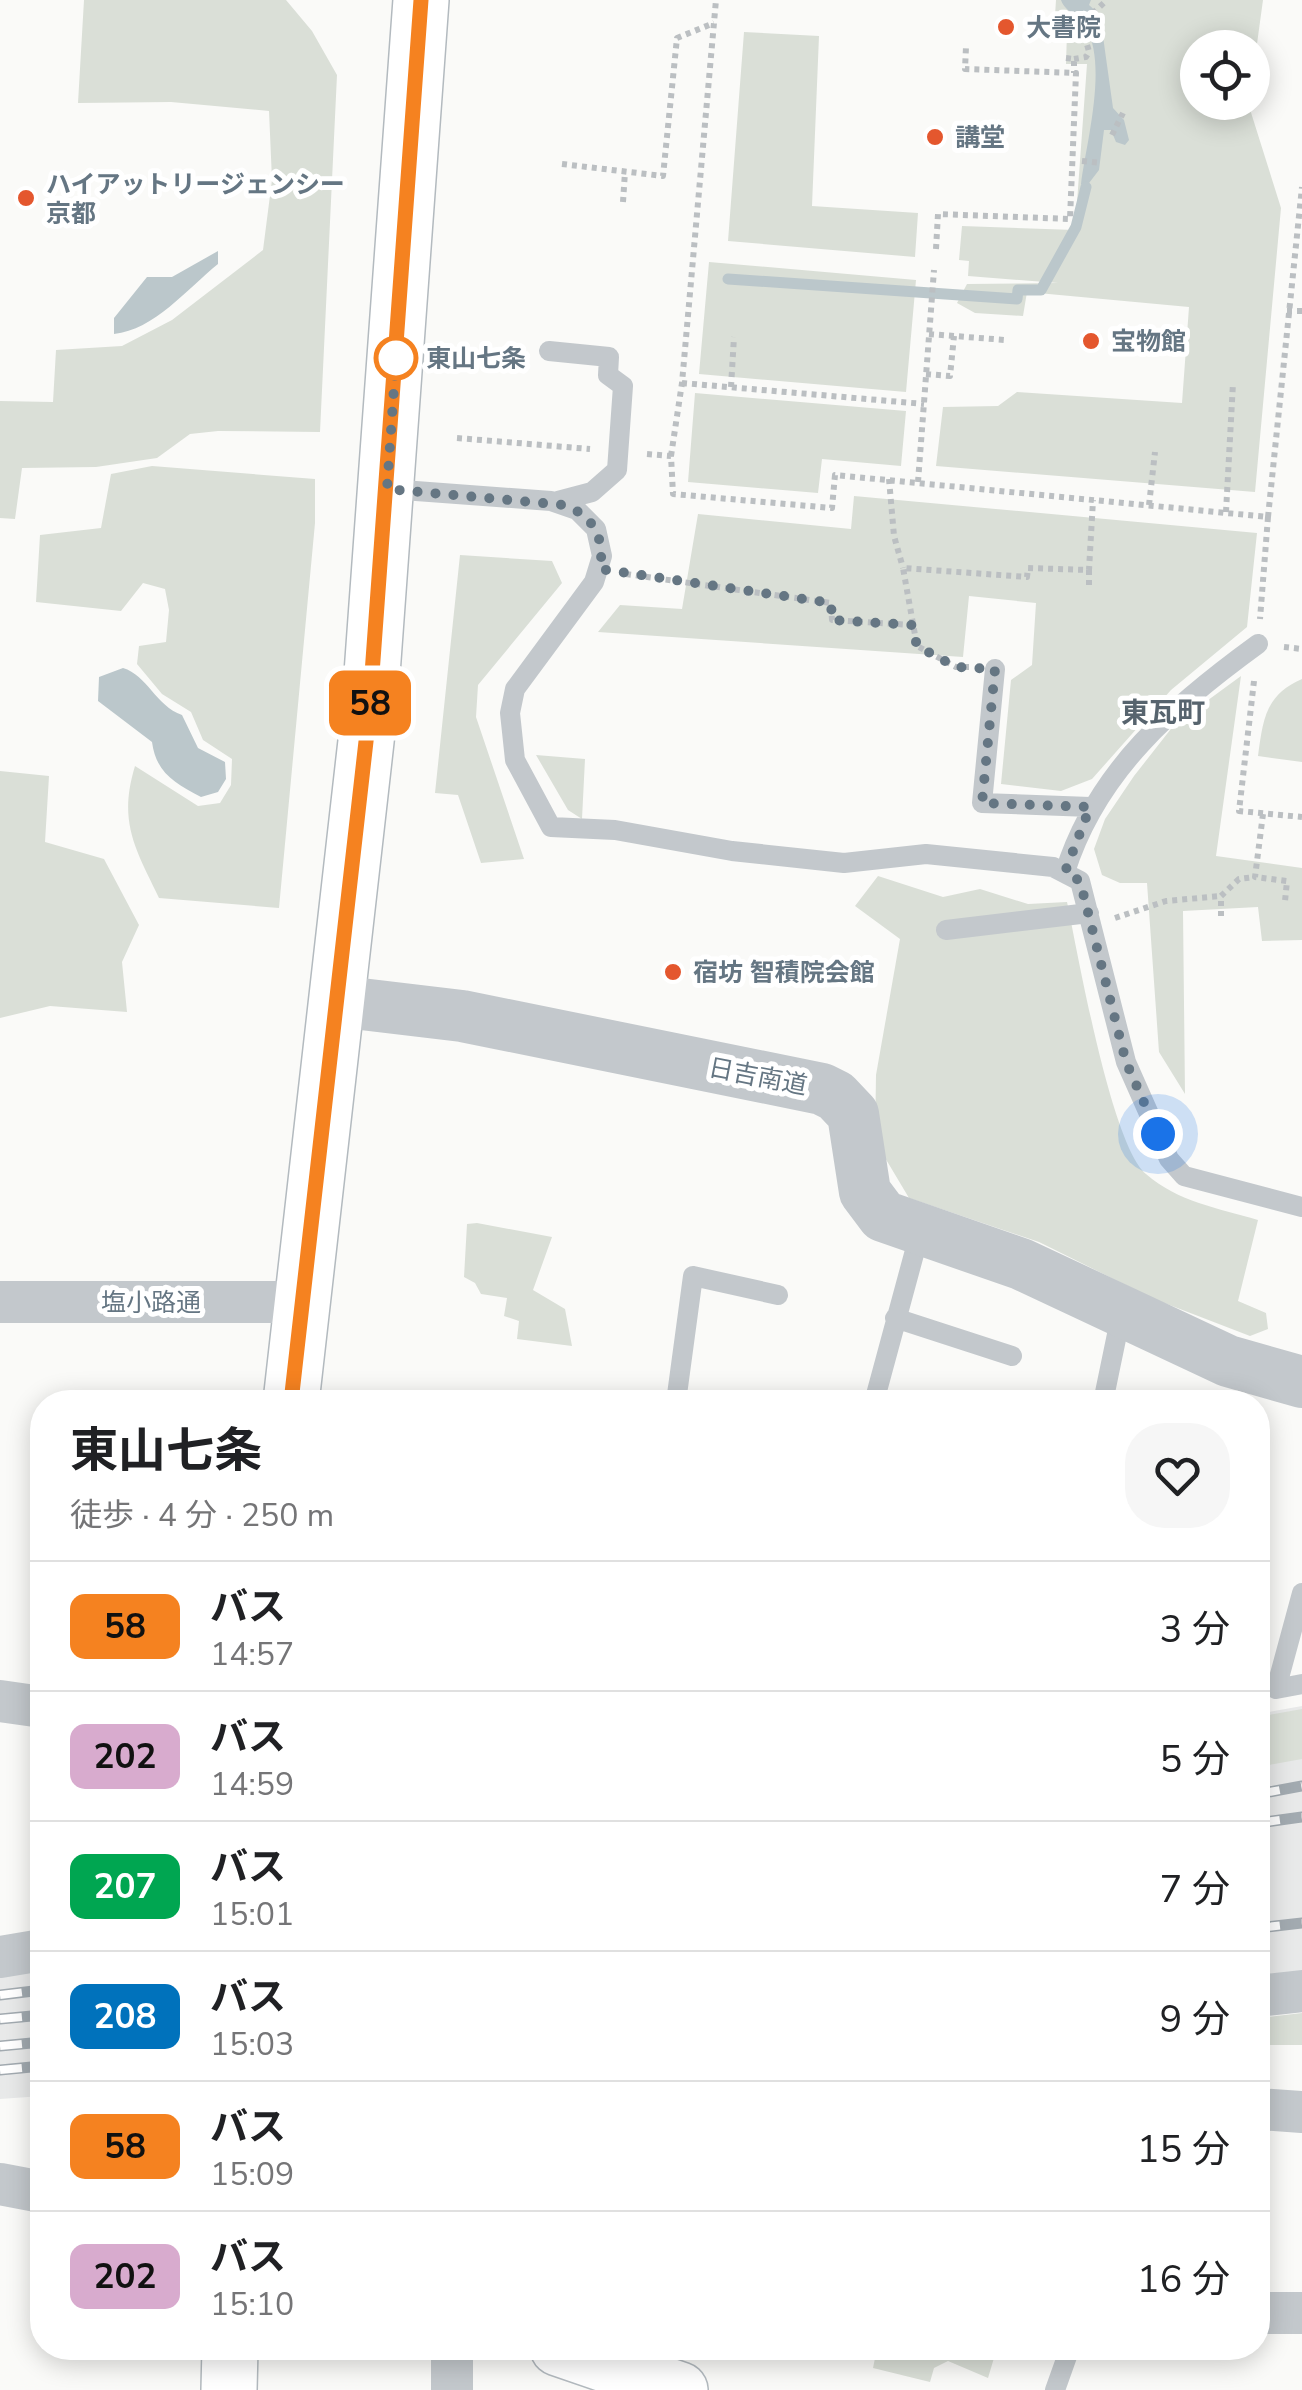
<!DOCTYPE html>
<html lang="ja">
<meta charset="utf-8">
<style>
:root{--surface:#fff;--page:#f6f6f6;--text:#202124;--muted:#757577;--line:#e0e0e0}
body{margin:0;font-family:"Nunito Sans","Noto Sans JP",sans-serif;background:var(--page);color:var(--text);height:100vh;display:flex;flex-direction:column;font-size:38px;white-space:nowrap}
*{box-sizing:border-box;margin:0}
p{font-size:32px;color:var(--muted)}
.icon{flex:none;width:55px;height:55px;fill:none;stroke:currentColor;stroke-width:2;stroke-linecap:round;stroke-linejoin:round}
.map{position:relative;flex:1;overflow:hidden}
.drawer{position:absolute;left:30px;top:1390px;width:1240px;height:970px;display:flex;flex-direction:column;background:var(--surface);border-radius:40px;box-shadow:0 5px 25px #0003}
.drawer>*{flex:none}
.badge{padding:0 20px;border-radius:15px;font-size:35px;line-height:65px}
.tools{position:absolute;left:1180px;top:30px;display:grid;gap:20px}
.tools a{display:grid;place-items:center;width:90px;height:90px;border-radius:50%;background:var(--surface);box-shadow:0 5px 25px #0003;font-size:50px}
.you{position:absolute;width:50px;height:50px;margin:-25px;border:8px solid #fff;border-radius:50%;background:#1a73e8;box-shadow:0 0 0 15px #1a73e833}
.map>.badge{position:absolute;translate:-50% -50%;box-shadow:0 0 0 5px #fff}
.round{display:grid;place-items:center;flex:none;width:105px;height:105px;border-radius:40px;background:var(--page)}
.headline{display:flex;align-items:center;justify-content:space-between;height:170px;padding:0 40px}
h1{font-size:48px;font-weight:700;line-height:75px}
ul{padding:0;list-style:none}
li{display:flex;align-items:center;gap:30px;height:130px;padding:0 40px;border-top:2px solid var(--line)}
li div{flex:1}
li b{display:block;font-size:38px}
li em{font-style:normal}
li .badge{min-width:110px;font-weight:700;text-align:center}
.map>svg:first-child{display:block}
</style>
<div class="map">
<svg width="1302" height="2390" viewBox="0 0 1302 2390">
<rect width="100%" height="100%" fill="#fafaf8"/>
<path fill="#e8e9e9" d="M 1302,1706 L 1302,1979 L 1258,1983 L 1258,1714 Z
M 42,1963 L 42,2096 L 0,2099 L 0,1969 Z"/>
<path fill="#dadfd7" d="M 84,0 L 286,0 L 312,31 L 337,75 L 320,432 L 218,431 L 190,434 L 157,458 L 96,467 L 22,468 L 15,519 L 0,518 L 0,401 L 53,402 L 56,350 L 122,346 L 172,320 L 263,250 L 272,180 L 269,111 L 171,102 L 78,103 Z
M 1056,0 L 1263,0 L 1253,73 L 1252,48 L 1198,48 L 1198,102 L 1248,103 L 1281,208 L 1255,492 L 936,466 L 943,407 L 998,406 L 1017,392 L 1182,403 L 1189,307 L 1027,292 L 1023,316 L 975,313 L 957,303 L 967,284 L 1058,283 L 968,276 L 969,261 L 959,260 L 962,226 L 1075,230 L 1087,64 L 1066,64 L 1067,32 L 1054,31 Z
M 744,32 L 819,36 L 812,206 L 918,213 L 915,257 L 728,241 Z
M 709,262 L 916,280 L 906,392 L 699,374 Z
M 695,393 L 906,411 L 901,466 L 822,459 L 818,493 L 688,482 Z
M 152,466 L 315,479 L 315,523 L 279,908 L 159,898 C 135,848 118,822 135,766 L 198,806 L 220,803 L 231,785 L 232,759 L 203,740 L 191,712 L 162,694 L 137,664 L 139,646 L 166,642 L 169,610 L 165,589 L 143,583 L 121,611 L 36,602 L 40,535 L 101,528 L 111,474 Z
M 854,496 L 1257,533 L 1247,627 L 1171,690 L 1092,779 L 1061,791 L 1001,784 L 1011,680 L 1032,665 L 1036,603 L 969,596 L 963,657 L 598,632 L 620,605 L 682,609 L 698,514 L 851,529 Z
M 460,555 L 552,561 L 562,583 L 478,685 L 476,717 L 524,859 L 481,863 L 458,795 L 435,793 Z
M 1241,676 L 1216,856 L 1302,868 L 1302,940 L 1262,941 L 1258,907 L 1183,911 L 1185,1094 L 1159,1052 L 1147,883 L 1120,883 L 1102,875 L 1094,849 L 1105,819 L 1134,776 L 1174,725 Z
M 1302,679 L 1302,762 L 1258,756 C 1263,720 1265,695 1302,679 Z
M 536,755 L 585,759 L 582,819 L 568,810 Z
M 0,771 L 49,776 L 45,842 L 104,859 L 139,925 L 122,962 L 127,1012 L 50,1006 L 0,1018 Z
M 878,876 L 943,897 L 980,889 L 1028,904 L 1067,902 C 1078,954 1111,1144 1146,1174 C 1178,1202 1218,1208 1258,1220 L 1238,1301 L 1266,1313 L 1268,1329 L 1250,1336 L 1154,1299 L 1039,1242 L 909,1198 L 875,1141 L 876,1075 L 900,939 L 855,906 Z
M 477,1223 L 552,1237 L 533,1290 L 565,1309 L 572,1346 L 517,1339 L 519,1321 L 504,1316 L 507,1298 L 481,1294 L 475,1283 L 464,1277 L 467,1224 Z
M 1302,1709 L 1302,1759 L 1258,1767 L 1258,1717 Z
M 1302,2013 L 1302,2045 L 1258,2045 L 1258,2018 Z
M 877,2348 L 997,2348 L 988,2378 L 948,2361 L 934,2368 L 930,2382 L 873,2368 Z"/>
<path fill="#bbc7cb" d="M 1061,0 L 1091,0 L 1089,5 L 1100,15 L 1113,108 L 1124,120 L 1129,140 L 1125,145 L 1116,142 L 1111,130 L 1104,130 L 1099,170 L 1086,187 L 1081,184 C 1086,144 1108,65 1086,28 C 1080,16 1065,12 1061,0 Z
M 218,251 L 218,264 C 187,289 154,330 114,334 L 114,318 L 147,277 L 172,277 Z
M 123,668 C 147,675 156,706 182,715 L 198,748 L 225,762 L 226,779 L 218,792 L 201,797 C 175,783 156,773 152,742 L 98,701 L 99,677 Z"/>
<g fill="none" stroke-linecap="round" stroke-linejoin="round">
<path stroke="#bbc7cb" stroke-width="11" d="M 728,279 L 1017,299 L 1018,290 L 1041,290 L 1076,227 L 1086,187"/>
<defs>
<path id="secondary" d="M 291,1402 L 369,715 L 421,0
M 558,2348 L 680,2390
M 229,2390 L 230,2348"/>
</defs>
<use href="#secondary" stroke="#b3babf" stroke-width="58"/>
<path stroke="#bbbfc2" stroke-width="6" stroke-dasharray="5 5" stroke-linecap="butt" d="M 1059,20 C 1077,24 1085,34 1089,52 L 1086,57 L 1074,59
M 1078,27 L 1107,0
M 1066,58 L 1074,59 L 1074,73
M 1112,135 L 1123,113
M 1082,161 L 1101,163
M 562,164 L 663,176 L 677,38 L 714,23
M 623,202 L 625,172
M 936,249 L 938,214 L 1070,219 L 1076,73 L 965,69 L 966,47
M 1287,311 L 1302,311
M 929,334 L 1005,340
M 926,374 L 950,376 L 954,336
M 682,383 L 924,404
M 731,387 L 734,337
M 457,438 L 590,449
M 647,454 L 671,456 L 673,494 L 832,508 L 835,475 L 1268,517 L 1260,619
M 671,456 L 682,383 L 716,0
M 889,479 L 894,536 L 903,568
M 918,482 L 934,270
M 1149,505 L 1155,452
M 1226,512 L 1233,383
M 1268,517 L 1302,187
M 1089,570 L 1089,588
M 626,574 L 831,603 L 832,620 L 912,625
M 1284,647 L 1302,649
M 969,667 L 956,667 L 917,646 L 903,568 L 1027,577 L 1028,568 L 1089,570 L 1093,500
M 1254,681 L 1239,811 L 1302,817
M 1263,814 L 1255,877 L 1287,881 L 1285,901
M 1221,916 L 1221,896 L 1239,879 L 1255,877
M 1115,918 L 1166,901 L 1221,896"/>
<path stroke="#c3c8cc" stroke-width="20" d="M 549,351 L 609,357 L 608,375 L 623,386 L 617,470 L 592,492 L 558,501
M 389,489 L 551,501 L 577,510 L 596,529 L 602,556 L 594,582 L 515,689 L 510,713 L 515,760 L 551,827 L 615,830 L 732,851 L 844,863 L 926,854 L 1053,867 L 1080,881 L 1126,1062 L 1169,1159 L 1184,1176 L 1302,1207
M 995,669 L 982,803 L 1090,807
M 1065,872 C 1097,770 1174,705 1258,644
M 946,930 L 1089,913
M 895,1318 L 1012,1356
M 676,1402 L 693,1276 L 778,1295
M 874,1402 L 920,1232
M 1103,1402 L 1121,1315
M 1302,1593 L 1276,1689 L 1302,1684
M 1055,2390 L 1070,2348"/>
<path stroke="#c3c8cc" stroke-width="42" d="M 0,1302 L 302,1302
M 0,1701 L 42,1707
M 0,1957 L 42,1950
M 1258,1996 L 1302,1991
M 1258,2109 L 1302,2112
M 0,2184 L 42,2192
M 1258,2313 L 1302,2313
M 452,2390 L 452,2348"/>
<path stroke="#c3c8cc" stroke-width="52" d="M 336,1001 L 462,1016 L 822,1089 L 836,1096 L 853,1114 L 865,1192 L 883,1216 L 1021,1264 L 1228,1361 L 1302,1382"/>
<use href="#secondary" stroke="#fff" stroke-width="55"/>
<defs>
<path id="rail" d="M 1258,1794 L 1302,1786
M 1258,1823 L 1302,1817
M 1258,1928 L 1302,1923
M 0,1995 L 42,1990
M 0,2019 L 42,2015
M 0,2046 L 42,2042
M 0,2070 L 42,2066"/>
</defs>
<use href="#rail" stroke="#a2aab0" stroke-width="11"/>
<use href="#rail" stroke="#fff" stroke-width="8" stroke-dasharray="22" stroke-linecap="butt"/>
</g>
<g fill="none" stroke-linecap="round" stroke-linejoin="round">
<defs>
<path id="line" d="M 291,1402 L 369,715 L 421,0"/>
</defs>
<use href="#line" stroke="#fff" stroke-width="22"/>
<use href="#line" stroke="#f58220" stroke-width="15"/>
<path stroke="#657683" stroke-width="10" stroke-dasharray="0 18" d="M 396,358 L 387,489 L 564,505 C 594,516 605,538 600,569 L 831,603 L 832,620 L 912,625 L 917,646 L 956,667 L 995,669 L 982,803 L 1090,807 L 1065,872 L 1080,881 L 1126,1062 L 1158,1134"/>
</g>
<g fill="#e4572e" stroke="#fff" stroke-width="4">
<circle cx="1006" cy="27" r="10"/>
<circle cx="935" cy="137" r="10"/>
<circle cx="26" cy="198" r="10"/>
<circle cx="1091" cy="341" r="10"/>
<circle cx="673" cy="972" r="10"/>
</g>
<circle fill="#fff" stroke="#f58220" stroke-width="5" cx="396" cy="358" r="20"/>
<g text-anchor="middle" stroke-width="10" stroke-linejoin="round" paint-order="stroke">
<g font-size="25" font-weight="bold" fill="#657683" stroke="#fff" text-anchor="start">
<text x="1026" y="36">大書院</text>
<text x="955" y="146">講堂</text>
<text x="46" y="193">ハイアットリージェンシー<tspan x="46" dy="29">京都</tspan></text>
<text x="1111" y="350">宝物館</text>
<text x="693" y="981">宿坊 智積院会館</text>
</g>
<g font-size="25" font-weight="bold" fill="#657683" stroke="#fff" text-anchor="start">
<text x="426" y="367">東山七条</text>
</g>
<g font-size="25" fill="#657683" stroke="#fff">
<text transform="translate(758 1076) rotate(11)" y="9">日吉南道</text>
<text x="151" y="1311">塩小路通</text>
</g>
<g font-size="28" font-weight="bold" fill="#57646e" stroke="#fff">
<text x="1163" y="722">東瓦町</text>
</g>
</g>
</svg>
<div class="tools">
<a><svg class="icon" aria-label="locate" viewBox="0 0 24 24"><circle cx="12" cy="12" r="6"/><path d="M12 2v4M12 18v4M2 12h4M18 12h4"/></svg></a>
</div>
<div class="you" style="left:1158px;top:1134px"></div>
<b class="badge" style="left:370px;top:703px;background:#f58220;color:#111">58</b>
<section class="drawer">
<div class="headline"><div><h1>東山七条</h1><p>徒歩 · 4 分 · 250 m</p></div><a class="round"><svg class="icon" aria-label="heart" viewBox="0 0 24 24"><path d="M12 20l-8-8c-3-5 5-10 8-4 3-6 11-1 8 4z"/></svg></a></div>
<ul>
<li><span class="badge" style="background:#f58220;color:#111">58</span><div><b>バス</b><p>14:57</p></div><em>3 分</em></li>
<li><span class="badge" style="background:#d8abce;color:#111">202</span><div><b>バス</b><p>14:59</p></div><em>5 分</em></li>
<li><span class="badge" style="background:#00a651;color:#fff">207</span><div><b>バス</b><p>15:01</p></div><em>7 分</em></li>
<li><span class="badge" style="background:#0072bc;color:#fff">208</span><div><b>バス</b><p>15:03</p></div><em>9 分</em></li>
<li><span class="badge" style="background:#f58220;color:#111">58</span><div><b>バス</b><p>15:09</p></div><em>15 分</em></li>
<li><span class="badge" style="background:#d8abce;color:#111">202</span><div><b>バス</b><p>15:10</p></div><em>16 分</em></li>
</ul>
</section>
</div>
